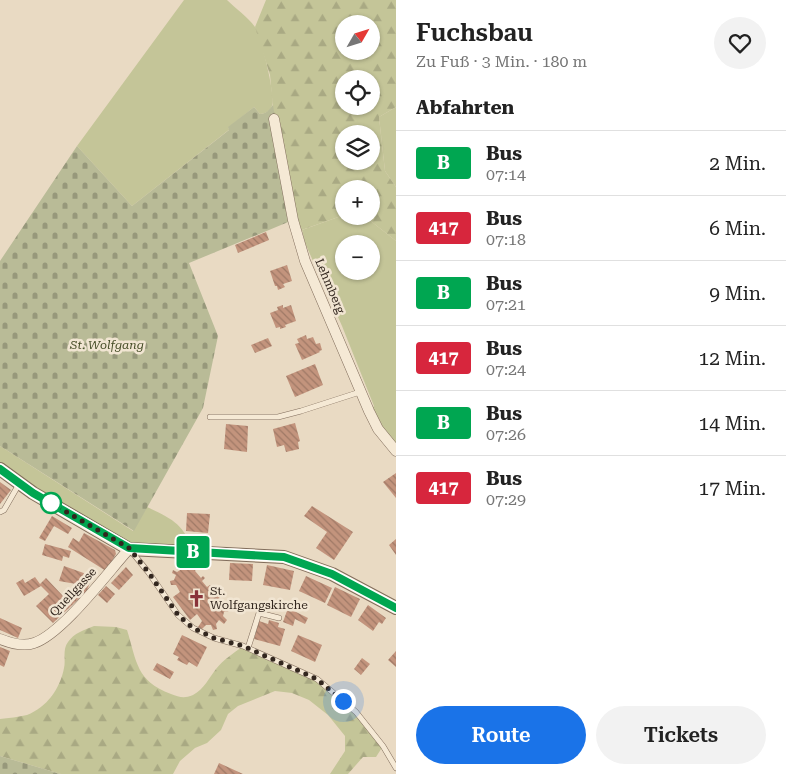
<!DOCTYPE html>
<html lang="de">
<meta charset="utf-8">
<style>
:root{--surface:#fff;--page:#f2f2f2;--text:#222;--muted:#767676;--line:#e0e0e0;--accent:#1a73e8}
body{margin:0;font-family:"Roboto Serif",serif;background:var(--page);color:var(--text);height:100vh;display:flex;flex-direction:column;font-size:19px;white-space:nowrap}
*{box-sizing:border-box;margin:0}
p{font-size:16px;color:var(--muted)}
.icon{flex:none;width:28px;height:28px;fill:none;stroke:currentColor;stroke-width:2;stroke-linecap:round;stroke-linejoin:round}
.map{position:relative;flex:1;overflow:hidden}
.sheet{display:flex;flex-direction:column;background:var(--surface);width:390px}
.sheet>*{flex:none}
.badge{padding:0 10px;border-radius:4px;font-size:18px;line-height:32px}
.needle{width:32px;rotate:51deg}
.buttons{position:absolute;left:335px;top:15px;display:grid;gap:10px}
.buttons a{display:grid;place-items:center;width:45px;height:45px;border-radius:50%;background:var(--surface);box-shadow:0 1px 4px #0004;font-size:25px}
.you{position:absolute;width:25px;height:25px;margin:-12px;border:4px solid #fff;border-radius:50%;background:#1a73e8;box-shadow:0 0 0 8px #1a73e833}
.map>.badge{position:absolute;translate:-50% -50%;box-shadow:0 0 0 2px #fff}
h2{padding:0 20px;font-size:19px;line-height:45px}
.round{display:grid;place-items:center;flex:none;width:52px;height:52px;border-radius:26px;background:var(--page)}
.headline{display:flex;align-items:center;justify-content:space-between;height:85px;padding:0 20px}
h1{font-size:24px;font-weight:600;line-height:38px}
.primary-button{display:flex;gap:10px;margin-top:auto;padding:10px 20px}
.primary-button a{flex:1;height:58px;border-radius:30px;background:var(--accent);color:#fff;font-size:20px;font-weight:600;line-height:58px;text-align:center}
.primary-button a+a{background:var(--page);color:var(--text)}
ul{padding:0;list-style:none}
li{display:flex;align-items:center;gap:15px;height:65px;padding:0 20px;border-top:1px solid var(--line)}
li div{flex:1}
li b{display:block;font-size:19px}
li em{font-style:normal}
li .badge{min-width:55px;font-weight:700;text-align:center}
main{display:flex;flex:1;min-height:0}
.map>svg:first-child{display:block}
</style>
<main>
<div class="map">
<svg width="396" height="774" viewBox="0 0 396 774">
<defs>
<pattern id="forest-firs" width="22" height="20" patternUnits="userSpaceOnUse" patternTransform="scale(1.25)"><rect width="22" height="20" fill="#c4c598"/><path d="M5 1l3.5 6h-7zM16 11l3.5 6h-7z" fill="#a9a983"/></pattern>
<pattern id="cemetery-stones" width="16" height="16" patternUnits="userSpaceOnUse" patternTransform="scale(1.25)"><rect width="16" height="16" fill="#b9bb97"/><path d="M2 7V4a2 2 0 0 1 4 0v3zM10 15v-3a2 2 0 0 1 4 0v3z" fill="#97987b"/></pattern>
<pattern id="building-back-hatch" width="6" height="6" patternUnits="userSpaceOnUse" patternTransform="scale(1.25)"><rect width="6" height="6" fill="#c3947d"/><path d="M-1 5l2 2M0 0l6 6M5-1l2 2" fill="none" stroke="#9f7966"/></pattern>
</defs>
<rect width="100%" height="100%" fill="#e9dac3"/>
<path fill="#c4c598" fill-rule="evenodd" d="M 184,0 L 227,0 C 235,8 248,17 255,27 C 261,37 276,96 272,106 C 270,111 265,114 260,114 L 254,107 L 228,128 L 230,129 L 132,206 L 77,146 Z
M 396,107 L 396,187 L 385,171 L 379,117 Z
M 344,215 L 344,216 L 368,216 L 372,222 L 396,241 L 396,451 L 369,411 L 374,406 L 342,326 L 305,243 L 302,230 ZM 344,244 L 371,244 L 371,271 L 344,271 Z
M 0,446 L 133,531 L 147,507 C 175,520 182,524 195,552 L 129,549 L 0,469 Z"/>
<path fill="url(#forest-firs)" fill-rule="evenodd" d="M 266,0 L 396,0 L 396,107 L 379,117 L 385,171 L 396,187 L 396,241 L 372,222 L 368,216 L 371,216 L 371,189 L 344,189 L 344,215 L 296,232 L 274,119 L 270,75 L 255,27 ZM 344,24 L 371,24 L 371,51 L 344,51 ZM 344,79 L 371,79 L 371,106 L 344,106 ZM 344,134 L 371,134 L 371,161 L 344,161 Z
M 94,626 L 116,627 L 127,630 C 137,662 136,681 171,694 C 179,697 184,699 193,695 C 204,689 209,678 216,669 C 223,660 234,653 243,646 L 305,673 L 356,712 L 383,746 L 376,757 L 363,757 L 348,774 L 330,774 L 345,751 L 345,736 L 328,715 L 309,700 L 292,693 L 275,691 L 238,706 L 228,714 L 221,730 L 207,743 L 195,748 L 180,761 L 173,774 L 61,774 L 0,756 L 0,719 C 8,718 19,717 27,715 C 47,707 60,689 64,668 C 66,660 62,650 68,642 C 74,633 84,630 94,626 Z"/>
<path fill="url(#cemetery-stones)" d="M 273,105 L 293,220 L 189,263 L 218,336 L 203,408 L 134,531 L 0,446 L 0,261 L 77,146 L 132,206 L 229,130 L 228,127 L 254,107 L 260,114 C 266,114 269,110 273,105 Z
M 0,756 L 61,774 L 0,774 Z"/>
<path fill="url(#building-back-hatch)" d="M 266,232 L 269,240 L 238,253 L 235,245 Z
M 287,265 L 292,281 L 283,284 L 285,287 L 278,290 L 277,286 L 275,286 L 270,271 Z
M 283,305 L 283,308 L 291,305 L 296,321 L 285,325 L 286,327 L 280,329 L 280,327 L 276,328 L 270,313 L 278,310 L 277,307 Z
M 306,335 L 307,339 L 313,337 L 316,344 L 320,343 L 322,350 L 319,351 L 320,352 L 302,360 L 295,344 L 299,343 L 297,339 Z
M 268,338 L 272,346 L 255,353 L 251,345 Z
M 315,364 L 323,385 L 295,397 L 286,376 Z
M 295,423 L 300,441 L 298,442 L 299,449 L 286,452 L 284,445 L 277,447 L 273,429 Z
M 226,424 L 248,426 L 247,452 L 224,449 Z
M 396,473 L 396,498 L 383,482 Z
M 0,482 L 11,490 L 0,504 Z
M 312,506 L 353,532 L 334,560 L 316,548 L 327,532 L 304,516 Z
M 187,513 L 210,514 L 208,533 L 186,531 Z
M 52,516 L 72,528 L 68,534 L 54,526 L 45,541 L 39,538 Z
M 84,533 L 115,550 L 116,554 L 106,571 L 68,547 L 73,538 L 79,542 Z
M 396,539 L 396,555 L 389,545 Z
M 45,544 L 71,551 L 69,558 L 63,556 L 62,561 L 42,555 Z
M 230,563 L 253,564 L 252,581 L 229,580 Z
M 182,564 L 185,564 L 184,569 L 193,570 L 195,567 L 197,567 L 195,571 L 201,578 L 203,576 L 205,578 L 202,581 L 207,587 L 210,585 L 213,588 L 209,590 L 215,597 L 217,595 L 220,598 L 216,600 L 221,607 L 228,606 L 229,611 L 224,612 L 223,616 L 227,620 L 224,624 L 219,620 L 216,624 L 217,629 L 213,630 L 211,625 L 206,625 L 202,629 L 198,627 L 202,621 L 197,614 L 190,620 L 173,597 L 180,592 L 176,585 L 171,585 L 170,581 L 174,580 L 176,575 L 172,573 L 173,570 L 177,572 L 182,569 Z
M 267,565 L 294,571 L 290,590 L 263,585 Z
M 64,566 L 92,576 L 87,591 L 53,623 L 36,606 L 49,594 L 41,586 L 24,596 L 16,583 L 23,579 L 25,583 L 35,577 L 40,584 L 46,578 L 63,596 L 76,584 L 59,581 Z
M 126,567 L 133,575 L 119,590 L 111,583 Z
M 306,576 L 332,588 L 325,603 L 299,591 Z
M 106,586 L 115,594 L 107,603 L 98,595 Z
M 335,587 L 360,599 L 351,617 L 327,605 Z
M 368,605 L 386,618 L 382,624 L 379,622 L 373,631 L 358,620 Z
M 288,608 L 308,618 L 305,624 L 295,619 L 293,626 L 283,622 Z
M 0,618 L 22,628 L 18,638 L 0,630 Z
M 269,620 L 279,623 L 278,627 L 285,629 L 280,646 L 254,639 L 259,621 L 268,624 Z
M 182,635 L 207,647 L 197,667 L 189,662 L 187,665 L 177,660 L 179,657 L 173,654 Z
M 298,635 L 322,645 L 315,662 L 291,651 Z
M 0,647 L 10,651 L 4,667 L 0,665 Z
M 396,651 L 396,667 L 388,660 Z
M 362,658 L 370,664 L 361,675 L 354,669 Z
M 157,663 L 174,672 L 170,679 L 153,670 Z
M 219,763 L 243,774 L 214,774 Z"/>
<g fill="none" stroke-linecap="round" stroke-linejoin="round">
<defs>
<path id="service" d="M 210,417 L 278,417 L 301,411 L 360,392
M 0,512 L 4,510 L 19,484
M 131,551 L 149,573 L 178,615 L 193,628 L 214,638 L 243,646 L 317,679 L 356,712 L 383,746 L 396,768
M 248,648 L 259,613 L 279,618"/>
<path id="minor" d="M 274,119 L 293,220 L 305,261 L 369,411 L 378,429 L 396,451
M 0,639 C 10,643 23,647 34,643 C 62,634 108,572 129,549"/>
<path id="tertiary" d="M 0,469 L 33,493 L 129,549 L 284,557 L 332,574 L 396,608"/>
</defs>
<use href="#service" stroke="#816d5c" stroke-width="6"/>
<use href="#minor" stroke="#816d5c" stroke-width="11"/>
<use href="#tertiary" stroke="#816d5c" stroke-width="14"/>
<use href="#service" stroke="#f5e9d5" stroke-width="5"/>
<use href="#minor" stroke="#f5e9d5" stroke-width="10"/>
<use href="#tertiary" stroke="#f5e9d5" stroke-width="12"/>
</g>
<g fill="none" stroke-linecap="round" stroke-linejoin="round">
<defs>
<path id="line" d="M 0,469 L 33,493 L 129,548 L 284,557 L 332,574 L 396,608"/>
</defs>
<use href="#line" stroke="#fff" stroke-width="11"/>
<use href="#line" stroke="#00a651" stroke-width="8"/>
<path stroke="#32261e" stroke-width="5" stroke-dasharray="0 9" d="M 51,503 L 129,548 L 149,573 L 178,615 L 193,628 L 214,638 L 243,646 L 317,679 L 343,701"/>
</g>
<defs>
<symbol id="church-bare" viewBox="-9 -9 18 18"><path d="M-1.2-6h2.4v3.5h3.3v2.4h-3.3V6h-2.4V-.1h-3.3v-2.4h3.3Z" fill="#89323a" stroke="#f1e5d2" stroke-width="2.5" paint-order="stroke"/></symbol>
</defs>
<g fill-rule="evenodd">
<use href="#church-bare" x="184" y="586" width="25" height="25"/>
</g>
<circle fill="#fff" stroke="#00a651" stroke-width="2.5" cx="51" cy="503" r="10"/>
<g text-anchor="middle" stroke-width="5" stroke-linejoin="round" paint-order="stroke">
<g font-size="12" fill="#32261e" stroke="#f1e5d2">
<text transform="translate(330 286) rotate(67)" y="4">Lehmberg</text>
<text transform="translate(73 592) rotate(-47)" y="4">Quellgasse</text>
</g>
<g font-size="12" font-style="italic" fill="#464d27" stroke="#f1e5d2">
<text x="107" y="349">St. Wolfgang</text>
</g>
<g font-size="12" fill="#32261e" stroke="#f1e5d2" text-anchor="start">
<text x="210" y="595">St.<tspan x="210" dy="14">Wolfgangskirche</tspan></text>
</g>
</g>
</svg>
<div class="buttons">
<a><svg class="needle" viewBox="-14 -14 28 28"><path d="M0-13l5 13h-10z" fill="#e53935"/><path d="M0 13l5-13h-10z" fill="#767676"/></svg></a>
<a><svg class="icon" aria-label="locate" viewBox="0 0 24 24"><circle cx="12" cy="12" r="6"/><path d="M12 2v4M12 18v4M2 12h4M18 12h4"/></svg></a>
<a><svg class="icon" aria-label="layers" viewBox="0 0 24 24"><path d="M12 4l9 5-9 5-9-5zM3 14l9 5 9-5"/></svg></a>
<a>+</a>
<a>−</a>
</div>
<div class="you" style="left:343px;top:701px"></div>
<b class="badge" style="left:193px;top:552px;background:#00a651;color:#fff">B</b>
</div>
<section class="sheet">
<div class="headline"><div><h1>Fuchsbau</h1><p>Zu Fuß · 3 Min. · 180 m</p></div><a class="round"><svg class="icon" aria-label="heart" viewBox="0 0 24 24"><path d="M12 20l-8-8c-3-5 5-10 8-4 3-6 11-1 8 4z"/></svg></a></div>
<h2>Abfahrten</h2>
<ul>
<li><span class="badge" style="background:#00a651;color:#fff">B</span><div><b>Bus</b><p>07:14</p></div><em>2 Min.</em></li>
<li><span class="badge" style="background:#d7263d;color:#fff">417</span><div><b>Bus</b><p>07:18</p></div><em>6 Min.</em></li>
<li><span class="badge" style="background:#00a651;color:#fff">B</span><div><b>Bus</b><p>07:21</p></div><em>9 Min.</em></li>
<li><span class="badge" style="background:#d7263d;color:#fff">417</span><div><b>Bus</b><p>07:24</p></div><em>12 Min.</em></li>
<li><span class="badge" style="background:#00a651;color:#fff">B</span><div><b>Bus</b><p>07:26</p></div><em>14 Min.</em></li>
<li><span class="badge" style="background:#d7263d;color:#fff">417</span><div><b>Bus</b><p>07:29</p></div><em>17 Min.</em></li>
</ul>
<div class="primary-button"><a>Route</a><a>Tickets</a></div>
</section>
</main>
